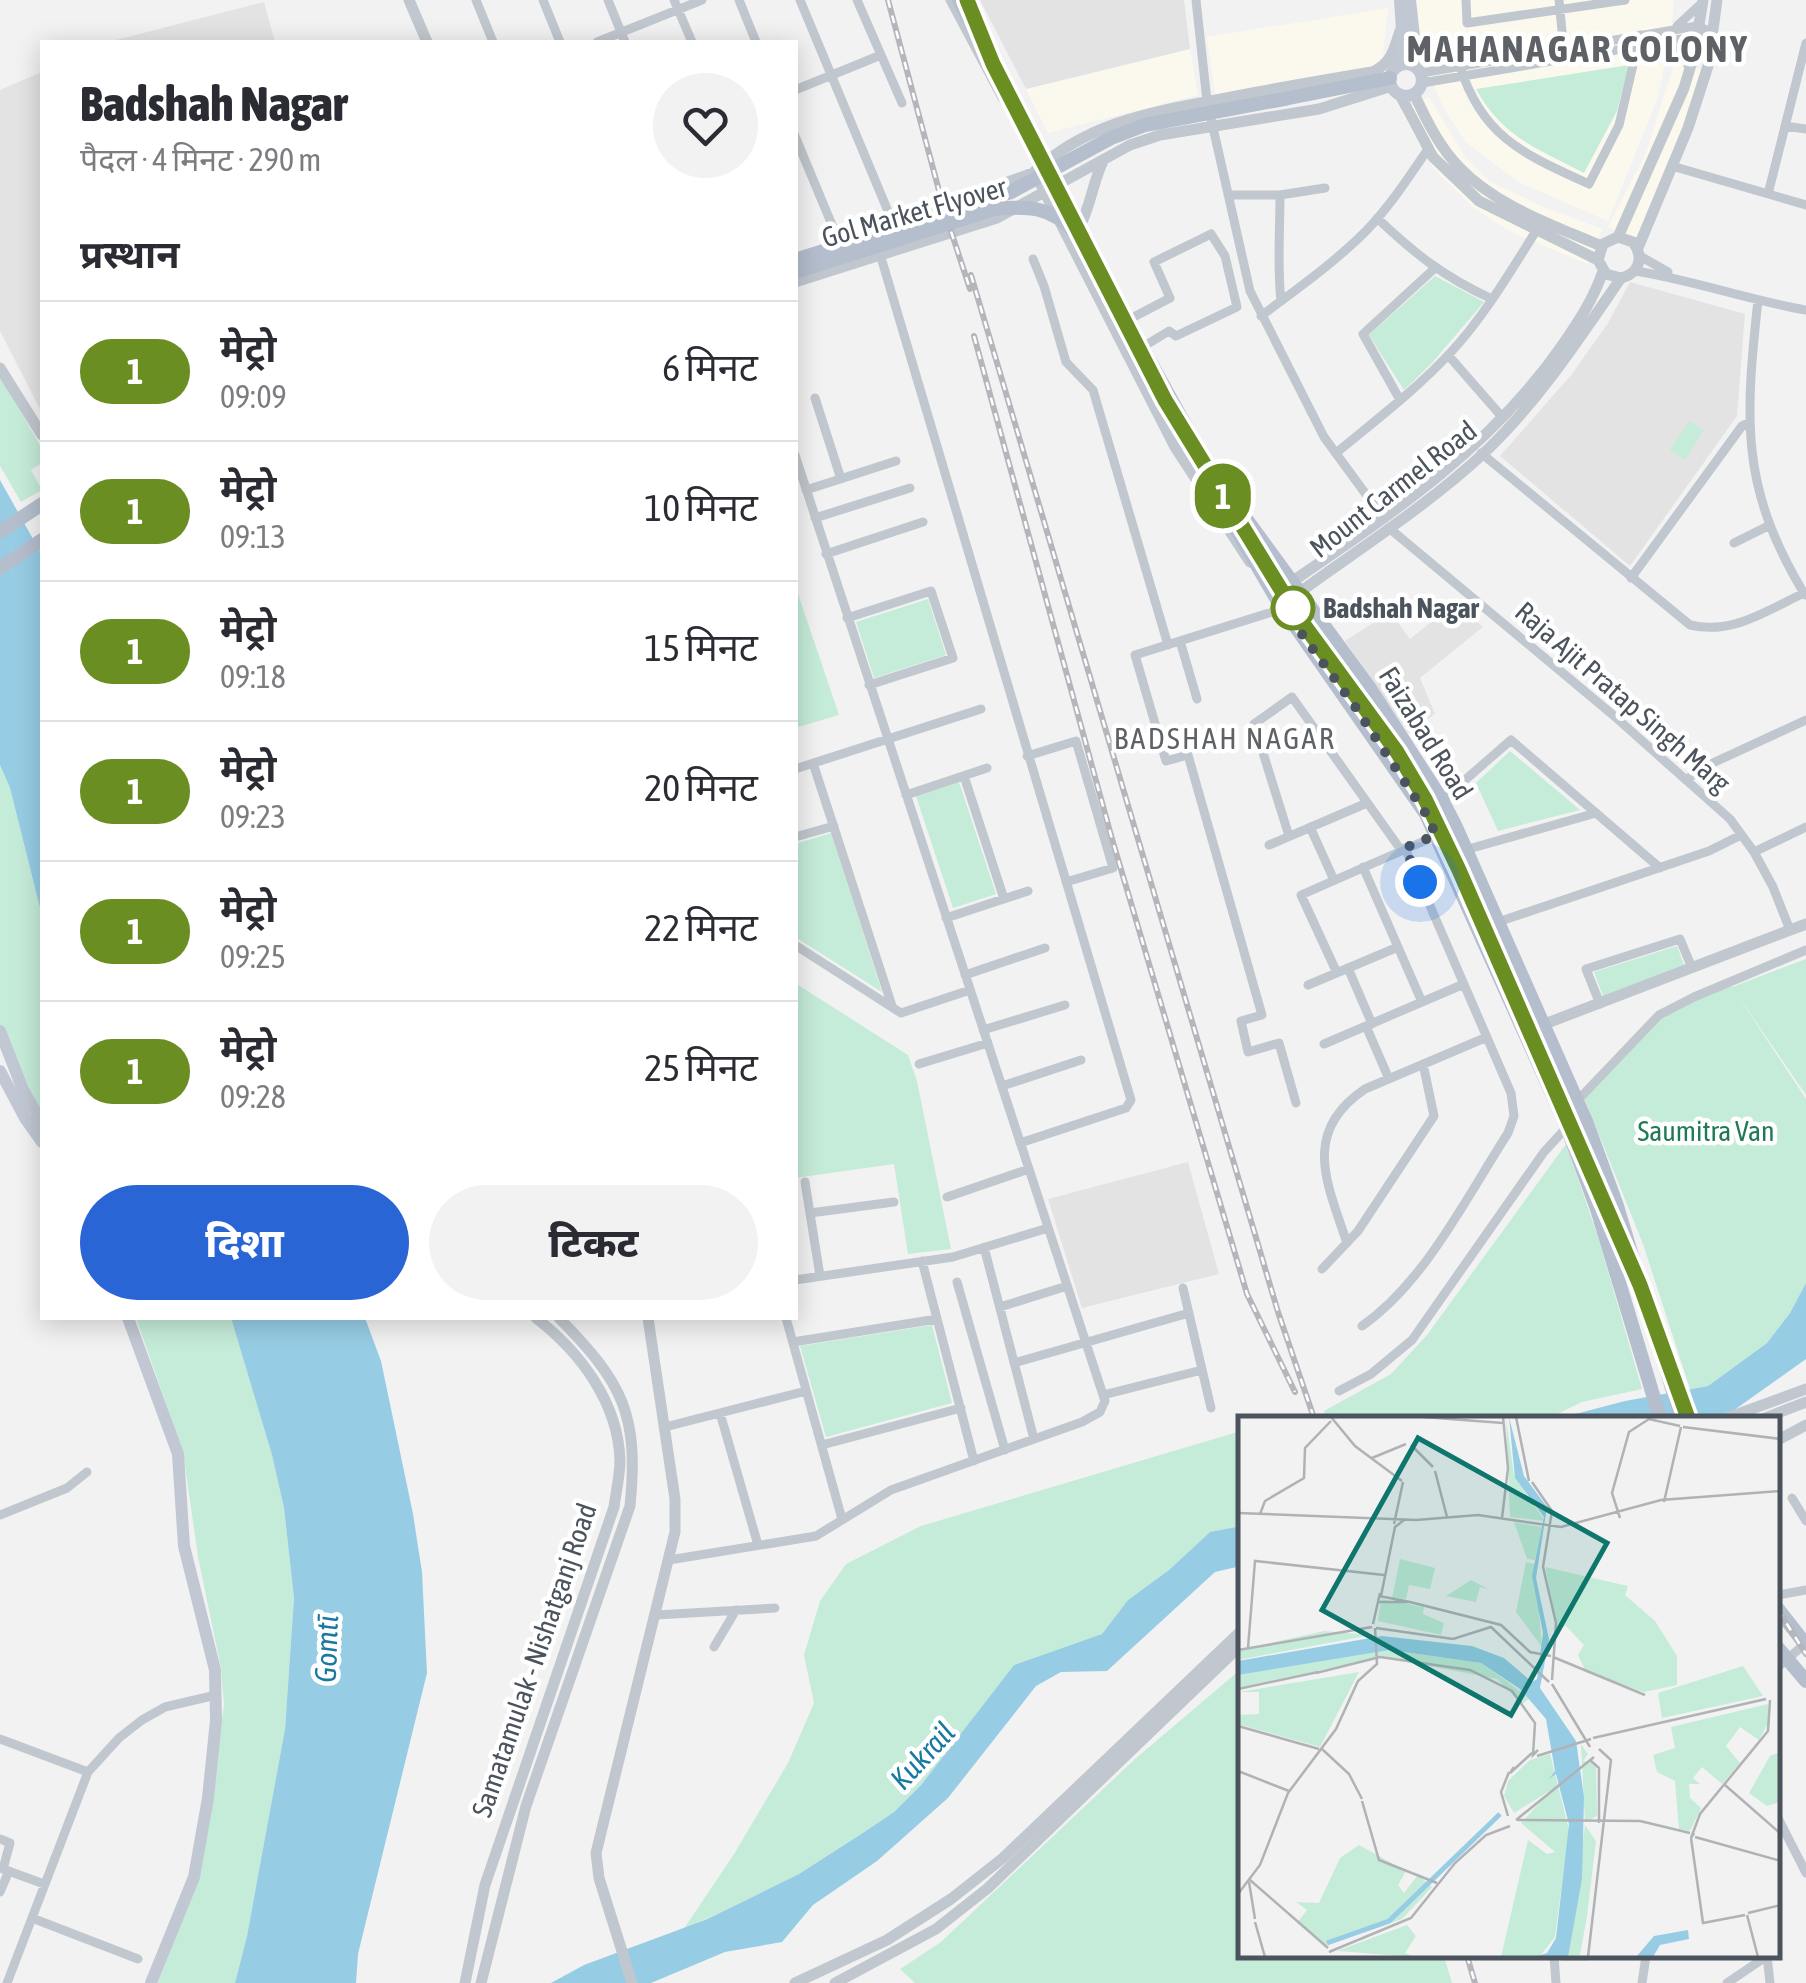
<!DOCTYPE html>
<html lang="hi">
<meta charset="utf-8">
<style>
:root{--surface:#fff;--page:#f2f2f3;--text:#2b2b33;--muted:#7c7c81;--line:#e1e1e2;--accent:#2a65d5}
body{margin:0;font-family:"Asap Condensed","Noto Sans Devanagari",sans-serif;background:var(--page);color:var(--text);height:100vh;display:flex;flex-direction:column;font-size:38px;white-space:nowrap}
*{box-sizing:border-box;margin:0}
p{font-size:32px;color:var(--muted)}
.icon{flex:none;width:55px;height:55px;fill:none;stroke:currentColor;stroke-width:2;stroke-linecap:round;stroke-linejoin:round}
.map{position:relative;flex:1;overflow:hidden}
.drawer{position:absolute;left:40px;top:40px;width:758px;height:1280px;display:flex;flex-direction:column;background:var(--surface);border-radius:0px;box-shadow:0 5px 25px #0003}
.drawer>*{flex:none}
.badge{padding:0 20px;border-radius:32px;font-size:35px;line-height:65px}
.you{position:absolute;width:50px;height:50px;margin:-25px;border:8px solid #fff;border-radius:50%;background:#1a73e8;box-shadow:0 0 0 15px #1a73e833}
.map>.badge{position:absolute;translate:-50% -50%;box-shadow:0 0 0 5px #fff}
h2{padding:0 40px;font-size:38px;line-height:90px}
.round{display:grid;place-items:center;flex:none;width:105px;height:105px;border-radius:52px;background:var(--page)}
.head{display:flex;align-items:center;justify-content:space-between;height:170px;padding:0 40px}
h1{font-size:48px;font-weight:800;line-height:75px}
.button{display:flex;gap:20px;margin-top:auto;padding:20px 40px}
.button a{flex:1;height:115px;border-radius:60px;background:var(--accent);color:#fff;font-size:40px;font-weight:800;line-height:115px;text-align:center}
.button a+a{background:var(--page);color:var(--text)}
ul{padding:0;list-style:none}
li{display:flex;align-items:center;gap:30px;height:140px;padding:0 40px;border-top:2px solid var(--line)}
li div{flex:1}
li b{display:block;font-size:38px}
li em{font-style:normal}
li .badge{min-width:110px;font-weight:700;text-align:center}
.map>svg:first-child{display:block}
</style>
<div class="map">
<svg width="1806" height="1983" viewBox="0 0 1806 1983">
<rect width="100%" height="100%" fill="#f3f2f2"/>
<path fill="#fbf9ee" d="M 1409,0 L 1674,0 L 1672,23 L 1691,20 L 1685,53 L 1667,52 L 1658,97 L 1608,221 L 1518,182 L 1465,141 L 1443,107 L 1425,64 L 1408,60 Z
M 1388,8 L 1382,65 L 1215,94 L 1207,37 Z
M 1190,49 L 1198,95 L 1048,133 L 1026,89 Z
M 1675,61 L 1708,72 L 1643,244 L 1608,227 L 1646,153 Z
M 1429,97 L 1465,157 L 1489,181 L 1541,206 L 1602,229 L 1588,264 L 1511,232 L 1473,207 L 1434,169 L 1401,111 Z"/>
<path fill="#e4e3e3" d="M 980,0 L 1184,0 L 1190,49 L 1026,89 Z
M 264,2 L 275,42 L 108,42 Z
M 42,72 L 42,413 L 0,331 L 0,90 Z
M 1630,282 L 1745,314 L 1737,416 L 1630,566 L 1500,456 L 1572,374 L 1608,323 Z
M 1455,603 L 1483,627 L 1420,678 L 1435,714 L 1408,733 L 1345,641 L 1390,612 L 1410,639 Z
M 1188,1162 L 1219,1274 L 1082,1308 L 1048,1199 Z"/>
<path fill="#c5ecd8" d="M 1629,65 L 1617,111 L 1584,173 C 1538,149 1502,137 1476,89 Z
M 1435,276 L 1484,302 L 1431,364 L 1404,390 L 1369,335 Z
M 0,375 L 42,449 L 42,463 L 31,470 L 42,490 L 21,502 L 0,466 Z
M 1689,421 L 1704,430 L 1685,460 L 1670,450 Z
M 795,585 L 839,715 L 795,728 Z
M 928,599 L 946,655 L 874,678 L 856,622 Z
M 1510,751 L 1580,810 L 1498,831 L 1476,783 Z
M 0,765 L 10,788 L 42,916 L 42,1115 L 0,1032 Z
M 959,782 L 996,894 L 953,908 L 916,796 Z
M 831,833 L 882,992 L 795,937 L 795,844 Z
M 1677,946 L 1684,965 L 1603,996 L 1594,972 Z
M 1806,959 L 1806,1095 L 1736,993 L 1806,1099 L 1806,1283 L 1790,1313 L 1767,1343 L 1708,1386 L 1690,1389 L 1643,1244 L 1583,1095 L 1659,1015 L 1729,983 L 1732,987 Z
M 795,983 L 908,1055 L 917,1081 L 951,1249 L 908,1254 L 894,1164 L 795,1178 Z
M 1566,1144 L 1598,1237 L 1642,1389 L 1582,1402 L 1549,1418 L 1327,1418 L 1324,1411 L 1391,1374 L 1427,1335 Z
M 136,1318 L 231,1318 L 272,1455 L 284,1508 L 294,1598 L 285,1729 L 247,1936 L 235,1983 L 158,1983 L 200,1874 L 224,1705 L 221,1668 L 198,1557 L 183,1452 Z
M 932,1325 L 952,1403 L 826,1437 L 800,1346 Z
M 1241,1431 L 1241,1526 L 1210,1532 L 1169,1570 L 1128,1600 L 1102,1634 L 1014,1665 L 921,1785 L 894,1812 L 799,1874 L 683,1930 L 734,1854 L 788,1763 L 814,1703 L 804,1655 L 820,1601 L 846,1564 L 921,1526 Z
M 1241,1669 L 1241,1956 L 1444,1956 L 1452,1983 L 915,1983 L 900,1969 L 941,1942 L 1135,1759 Z"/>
<path fill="#96cde5" d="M 0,480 L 42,555 L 42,916 L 10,788 L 0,765 Z
M 1806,1283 L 1806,1359 L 1730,1413 L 1714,1418 L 1560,1418 L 1625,1401 L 1708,1386 L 1767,1343 L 1790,1313 Z
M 231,1318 L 365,1318 L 381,1361 L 413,1514 L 422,1572 L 427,1673 L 358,1954 L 356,1983 L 235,1983 L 247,1936 L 285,1729 L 294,1598 L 284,1508 L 272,1455 Z
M 1241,1526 L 1241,1566 L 1215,1572 L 1107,1671 L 1061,1672 L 1036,1686 L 948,1798 L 877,1861 L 813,1905 L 782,1942 L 725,1952 L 651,1983 L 551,1983 L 584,1965 L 705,1920 L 799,1874 L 861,1834 L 894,1812 L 921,1785 L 1014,1665 L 1102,1634 L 1128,1600 L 1169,1570 L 1210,1532 Z"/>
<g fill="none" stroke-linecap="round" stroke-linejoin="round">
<path stroke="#c1c7ce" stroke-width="9" d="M 476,0 L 493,42
M 543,0 L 560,42
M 608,0 L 625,42
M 674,0 L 692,42
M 739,0 L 756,42
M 800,0 L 895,228
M 857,0 L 902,103
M 950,0 L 1002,98
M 1196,0 L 1207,101 L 1250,291 L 1324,437 L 1384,519
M 1466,0 L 1467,23 L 1625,0
M 1559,0 L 1564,52
M 1677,26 L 1702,3
M 1670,41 L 1688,60 L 1688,66
M 597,42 L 702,0
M 1460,66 C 1482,138 1526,155 1589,184 L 1619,125 L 1640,35
M 1421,73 L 1697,26 L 1711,32
M 1422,83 L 1699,36
M 795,90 L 881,55
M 1785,126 L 1806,129
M 795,136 L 842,249
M 1672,166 L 1806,205
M 1768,194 L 1806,43
M 1228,195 L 1280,195 L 1325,188
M 1280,195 C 1280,231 1277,266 1281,301
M 1377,218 C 1415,254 1444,277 1492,299
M 880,254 L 1131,1100 L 1126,1108 L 1020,1143
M 1640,256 L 1668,272
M 1033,259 L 1044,286 L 1066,362 L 1093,390 L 1168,645
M 1635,271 C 1693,280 1748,300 1806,310
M 1758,300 C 1745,420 1740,488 1805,595
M 1261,316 C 1297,289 1334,263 1366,231 C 1390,206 1409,177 1428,149
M 1128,320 L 1170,298 L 1154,262 L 1211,234 L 1225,256 L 1237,307 L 1176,336 L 1169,331 L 1141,348
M 1448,355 L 1503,418
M 815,398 L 841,479
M 1400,400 L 1363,334 L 1435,268
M 1336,453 C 1376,420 1417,389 1452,351 C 1485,315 1510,272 1536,231
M 1481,453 L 1690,625 C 1732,635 1766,611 1804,593
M 806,490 L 896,461
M 815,518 L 910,488
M 1389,528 L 1613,715 L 1730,819 L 1754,852 L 1773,887 L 1790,930
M 1734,543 L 1768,526
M 826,554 L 923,522
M 1631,578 L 1742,426 L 1750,422
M 1279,603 L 1272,612 L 1135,655 L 1166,761 L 1188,755 L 1262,1015 L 1241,1021 L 1248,1052 L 1279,1043 L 1296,1103
M 847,618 L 931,591 L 953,658 L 869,685
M 1180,641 L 1197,699
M 1027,756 L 1076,741 L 1113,868 L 1066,882
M 813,763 L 892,1006
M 795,769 L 981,709
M 964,776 L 1004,899
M 1686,780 L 1704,767 L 1806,720
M 906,795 L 987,768
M 1442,800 L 1511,740 L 1660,868
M 1310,827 L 1334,880
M 1289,836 L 1254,724 L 1292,697 L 1401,850
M 795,837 L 834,826
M 1269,845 L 1367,803
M 1465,850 L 1596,813
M 1754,852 L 1806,827
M 1363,867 L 1422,1002
M 946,918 L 1028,891
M 1498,922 L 1709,851 L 1741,835
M 795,945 L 901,1013 L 970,990
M 1348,968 L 1372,1024
M 1337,973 L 1301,895 L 1456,827
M 965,975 L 1045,948
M 1308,985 L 1398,947
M 1600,1004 L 1586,969 L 1680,939 L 1692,968
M 1366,1026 L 1389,1079
M 983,1030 L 1065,1005
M 1324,1044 L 1464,984
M 919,1064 L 988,1043
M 1002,1086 L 1081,1060
M 1577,1101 L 1659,1015 L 1694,997 L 1806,950
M 805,1182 L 820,1276
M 947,1197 L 1029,1169
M 810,1213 L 894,1202
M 1347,1243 C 1327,1183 1301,1132 1365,1089 L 1487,1037
M 984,1247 L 1034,1439
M 922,1261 L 974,1461
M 1322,1269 L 1358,1231 L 1434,1116 L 1423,1064
M 795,1280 L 953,1257 L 1048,1228
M 957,1282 L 1005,1450
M 1183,1288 L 1211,1408
M 1000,1307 L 1067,1286
M 786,1318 L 842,1519
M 1362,1326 C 1425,1282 1466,1198 1508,1133 L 1514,1116 L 1511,1093 L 1405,848
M 793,1342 L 937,1319
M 1014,1363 L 1189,1313
M 1339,1391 L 1371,1374 L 1412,1340 L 1544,1152 L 1567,1127
M 1103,1395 L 1202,1370
M 720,1413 L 758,1545
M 665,1427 L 806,1391
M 822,1445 L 961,1408
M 1792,1498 L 1806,1521
M 0,1515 L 67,1488 L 87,1472
M 669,1560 L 816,1536 L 891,1490 L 1082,1422 L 1100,1412 L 1105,1401 L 795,455
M 1778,1595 L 1806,1590
M 656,1615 L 775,1608
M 714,1647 L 736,1610
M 1778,1667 L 1805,1644
M 0,1739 L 88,1772
M 1778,1818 L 1806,1873
M 0,1839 L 10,1843 L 3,1869 L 44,1884
M 0,1892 L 9,1871
M 32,1918 L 138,1959
M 1554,1956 L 1556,1983
M 1563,1956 L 1588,1956
M 1767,1956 L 1770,1983
M 7,1983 L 88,1772 L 119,1738 L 142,1720 L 165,1707 L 216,1695
M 1642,1983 L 1646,1956
M 1727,1983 L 1767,1956"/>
<path stroke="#c1c7ce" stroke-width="11" d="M 409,0 L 427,42
M 1414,94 C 1426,119 1439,147 1459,167 C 1496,206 1553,225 1601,246
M 1400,95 L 1433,157 L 1479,201 L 1598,260
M 1041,185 L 1175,447 L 1250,562
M 895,222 L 1033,173 C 1084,125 1145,113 1211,101 C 1265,90 1318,81 1372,72 C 1391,64 1394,50 1400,31
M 1078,230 C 1091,207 1092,183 1104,159
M 1618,237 L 1684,88 L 1694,55 L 1703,0
M 1638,248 L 1688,128 L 1708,66 L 1717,0
M 795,282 L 997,218 L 1130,145 L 1160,135 L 1319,109 L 1392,86
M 0,368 L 42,435
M 1293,581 C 1393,513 1493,446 1563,344 C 1579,321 1594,298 1603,271
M 1300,592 C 1362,547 1428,505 1484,453 C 1538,402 1579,339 1621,278 C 1640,273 1644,257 1633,242 L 1618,237 L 1603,244 L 1598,260 L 1606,274 L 1621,278
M 1542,1025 L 1806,924
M 1727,1418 L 1806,1389
M 1765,1418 L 1806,1402
M 1778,1440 L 1806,1425
M 465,1983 L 485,1885 L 614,1507 C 616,1492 620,1475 620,1460 C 618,1402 580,1352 536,1318
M 481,1983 L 526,1806 L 630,1506 C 639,1414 623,1383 559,1318
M 632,1983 L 599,1878 L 596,1853 L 675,1532 L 675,1499 L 648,1318
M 795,1983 L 887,1940 L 951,1899 L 1003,1858 L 1241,1631
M 835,1983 L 936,1929 L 988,1888 L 1241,1645"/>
<path stroke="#c1c8d3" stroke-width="12" d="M 1410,0 L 1415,46 L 1412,64
M1390 80a16 16 0 1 1 32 0a16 16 0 1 1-32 0Z
M 1398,66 L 1403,45 L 1400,0
M 0,1031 L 23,1090 L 42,1123
M 0,1071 L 25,1118 L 42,1142
M 128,1318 L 178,1454 L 184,1546 L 215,1670 L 216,1720 L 208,1798 L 194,1877 L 151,1983"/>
<path stroke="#b4becd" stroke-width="14" d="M 959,0 L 1083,239
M 1284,99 L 1390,78
M 1112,293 L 1209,468 L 1371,690 L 1442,800 L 1456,827 L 1586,1121 L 1617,1206 L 1681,1418
M 1205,476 L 1279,603 L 1426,814 L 1567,1127 L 1597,1209 L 1660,1418
M 0,532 L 42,504
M 0,568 L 42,540
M 1778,1609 L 1806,1645
M 1778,1648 L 1806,1681"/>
<defs>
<path id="rail" d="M 888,0 L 945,213 L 970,289
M 967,0 L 993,64 L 1165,400 L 1296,614 L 1397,753 L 1425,799 L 1640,1285 L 1688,1418
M 971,275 L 1278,1312 L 1314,1418
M 974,336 L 1112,839 L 1247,1294 L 1295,1392
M 1778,1610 L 1806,1654
M 1467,1956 L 1475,1983"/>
</defs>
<use href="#rail" stroke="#b4b6bb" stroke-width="6"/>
<use href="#rail" stroke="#fff" stroke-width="2.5" stroke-dasharray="8" stroke-linecap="butt"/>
<path stroke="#b4becd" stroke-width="14" d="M 795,260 L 1011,192 L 1111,138 L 1145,125 L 1284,99
M 795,272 L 994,209 C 1027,206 1052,206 1075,233 L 1152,385"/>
</g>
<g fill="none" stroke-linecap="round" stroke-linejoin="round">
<defs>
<path id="line" d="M 967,0 L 993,64 L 1165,400 L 1296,614 L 1397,752 L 1425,799 L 1459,870 L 1640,1285 L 1688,1418"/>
</defs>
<use href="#line" stroke="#fff" stroke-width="22"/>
<use href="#line" stroke="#6b8e23" stroke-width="15"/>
<path stroke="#4b535d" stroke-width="10" stroke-dasharray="0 18" d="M 1293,608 L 1279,603 L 1354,705 L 1426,814 L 1436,835 L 1405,848 L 1420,882"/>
</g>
<circle fill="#fff" stroke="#6b8e23" stroke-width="5" cx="1293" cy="608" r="20"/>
<g text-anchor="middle" stroke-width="9" stroke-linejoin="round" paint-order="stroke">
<g font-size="28" fill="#4b535d" stroke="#fff">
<text transform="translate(914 212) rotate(-16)" y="10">Gol Market Flyover</text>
<text transform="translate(1393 489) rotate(-38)" y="10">Mount Carmel Road</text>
<text transform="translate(1623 697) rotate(41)" y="10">Raja Ajit Pratap Singh Marg</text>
<text transform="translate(1426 733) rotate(58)" y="10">Faizabad Road</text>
<text transform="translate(534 1660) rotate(-71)" y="10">Samatamulak - Nishatganj Road</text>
</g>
<g font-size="28" font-weight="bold" fill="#4b535d" stroke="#fff" text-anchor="start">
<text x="1323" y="618">Badshah Nagar</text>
</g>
<g font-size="28" fill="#207a55" stroke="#fff">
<text x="1706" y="1141">Saumitra Van</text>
</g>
<g font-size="30" letter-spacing="2.5" fill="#5e6166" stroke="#fff">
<text x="1225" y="749">BADSHAH NAGAR</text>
</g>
<g font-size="30" font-style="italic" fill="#1a79a1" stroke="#fff">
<text transform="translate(327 1649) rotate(-88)" y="10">Gomtī</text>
<text transform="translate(923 1756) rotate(-47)" y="10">Kukrail</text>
</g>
<g font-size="38" font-weight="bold" letter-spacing="2.5" fill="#5e6166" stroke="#fff">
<text x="1578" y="62">MAHANAGAR COLONY</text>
</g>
</g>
<g transform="translate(1238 1416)">
<rect width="542" height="542" fill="#f3f2f2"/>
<path d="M 268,1 L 276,60 L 307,105 L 272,101 ZM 276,106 L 304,111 L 297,144 L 289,143 ZM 162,143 L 197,152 L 192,173 L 171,169 L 168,183 L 154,182 ZM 288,146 L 297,148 L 304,231 L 278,196 ZM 307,151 L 390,170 L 387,179 L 417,205 L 439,240 L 439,269 L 406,276 L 348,256 L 340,239 L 346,229 L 328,210 L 320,213 ZM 233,164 L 252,174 L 242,171 L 238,186 L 208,180 ZM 143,183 L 186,191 L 185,198 L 206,207 L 203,219 L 140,205 ZM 86,215 L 133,219 L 0,244 L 0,234 ZM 152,234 L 243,247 L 292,282 L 284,288 L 259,263 L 144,241 L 0,272 L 0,259 ZM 505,250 L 525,280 L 424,302 L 420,277 ZM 121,256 L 82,331 L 0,308 L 0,299 L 21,298 L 21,276 L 1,276 ZM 530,288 L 531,306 L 521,324 L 502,311 L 488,330 L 502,347 L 484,368 L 464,351 L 455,362 L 462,368 L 451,368 L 452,382 L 463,392 L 452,415 L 441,413 L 437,365 L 419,356 L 415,339 L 437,332 L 433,311 ZM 343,328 L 350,338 L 345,345 L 358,347 L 359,400 L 347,406 ZM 542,336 L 542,386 L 529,390 L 511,377 L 532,340 ZM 312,338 L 331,414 L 317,521 L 302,540 L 263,541 L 290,424 L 309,438 L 317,436 L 283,407 L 313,374 L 276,397 L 266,380 L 270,365 L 292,344 ZM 347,409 L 358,425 L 349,500 L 342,539 L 330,541 ZM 121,429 L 168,455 L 160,469 L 166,477 L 180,459 L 194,471 L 164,503 L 89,529 L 59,507 L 69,494 L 58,486 L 81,487 L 102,442 ZM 169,509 L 178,520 L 167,537 L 176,541 L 99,535 Z" fill="#c5ecd8"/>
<path d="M 271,1 L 286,60 L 309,91 L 298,162 L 311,223 L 302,272 L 338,325 L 346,381 L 344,463 L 330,541 L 297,541 L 309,537 L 318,522 L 331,408 L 318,358 L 311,363 L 317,355 L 308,303 L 282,273 L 243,247 L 152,234 L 0,259 L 0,245 L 144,220 L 234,230 L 266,242 L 294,266 L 299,263 L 305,217 L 294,160 L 306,101 L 277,62 ZM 450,514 L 451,523 L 422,529 L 415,541 L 398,541 L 416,520 Z" fill="#96cde5"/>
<path fill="none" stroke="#96cde5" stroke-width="5" d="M 89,527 L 151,505 L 262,398"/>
<path fill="none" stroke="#b0b2b6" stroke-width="2.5" d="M 93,1 L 117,30 L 164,65M 185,1 L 265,7M 278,1 L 291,65M 445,11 L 543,23M 173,29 L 195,51M 134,42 L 168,28M 197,55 L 209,101M 294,66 L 314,95 L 305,151 L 318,207 L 314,264M 426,86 L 443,11M 0,97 L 178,104 L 240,99 L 323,111 L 423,84 L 543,75M 22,98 L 27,85 L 66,62 L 67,32 L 93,5M 264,102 L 270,52 L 265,1M 382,102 L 374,77 L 391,16 L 411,3 L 442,10M 156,108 L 165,66M 143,180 L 157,111 L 166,104M 141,186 L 172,186 L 141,180M 172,186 L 263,209 L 292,236 L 313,240M 135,208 L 142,177M 138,212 L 215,223 L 253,211 L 311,266M 10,232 L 17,145 L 146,159M 0,234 L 134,211M 315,241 L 407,279M 78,257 L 142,241 L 232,254 L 274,275 L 297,307 L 295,339 L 300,334M 314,268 L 352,331M 0,273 L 80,256M 0,310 L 81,333M 355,322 L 528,283M 84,333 L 111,358 L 124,383M 299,340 L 353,323M 352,344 L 361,352 L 361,407M 276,351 L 272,357 L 294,337M 0,355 L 51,375M 487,369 L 543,418M 124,385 L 141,444 L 199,467M 270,400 L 263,376 L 271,356M 278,404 L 356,341M 279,404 L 402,405M 402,405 L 452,417M 456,417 L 453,422 L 462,398 L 530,315 L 532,284M 457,421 L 543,445M 453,422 L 465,507 L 507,499M 12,464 L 90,532M 11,466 L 17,503M 0,478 L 22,449 L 50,377 L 98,313 L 120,265 L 139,248 L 137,212M 510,497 L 543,489M 509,499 L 520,541M 17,506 L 27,541M 91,536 L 173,502 L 217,447 L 248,419 L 272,410M 350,541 L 373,344 L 361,333"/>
<path fill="#0f766e" fill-opacity="0.15" stroke="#0f766e" stroke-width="5" d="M 180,22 L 369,127 L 273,299 L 84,194 Z"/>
<rect width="542" height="542" fill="none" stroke="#4b535d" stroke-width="5"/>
</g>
</svg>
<div class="you" style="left:1420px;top:882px"></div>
<b class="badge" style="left:1223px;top:496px;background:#6b8e23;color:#fff">1</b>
<section class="drawer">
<div class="head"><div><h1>Badshah Nagar</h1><p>पैदल · 4 मिनट · 290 m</p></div><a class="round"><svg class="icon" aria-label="heart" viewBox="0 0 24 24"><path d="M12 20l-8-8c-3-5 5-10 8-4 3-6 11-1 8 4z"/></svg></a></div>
<h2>प्रस्थान</h2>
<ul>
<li><span class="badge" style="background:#6b8e23;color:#fff">1</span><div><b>मेट्रो</b><p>09:09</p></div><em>6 मिनट</em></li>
<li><span class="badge" style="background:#6b8e23;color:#fff">1</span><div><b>मेट्रो</b><p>09:13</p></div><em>10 मिनट</em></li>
<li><span class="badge" style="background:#6b8e23;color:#fff">1</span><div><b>मेट्रो</b><p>09:18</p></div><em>15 मिनट</em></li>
<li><span class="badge" style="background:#6b8e23;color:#fff">1</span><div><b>मेट्रो</b><p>09:23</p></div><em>20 मिनट</em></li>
<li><span class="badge" style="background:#6b8e23;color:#fff">1</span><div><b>मेट्रो</b><p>09:25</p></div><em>22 मिनट</em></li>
<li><span class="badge" style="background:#6b8e23;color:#fff">1</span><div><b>मेट्रो</b><p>09:28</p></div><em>25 मिनट</em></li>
</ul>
<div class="button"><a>दिशा</a><a>टिकट</a></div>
</section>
</div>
